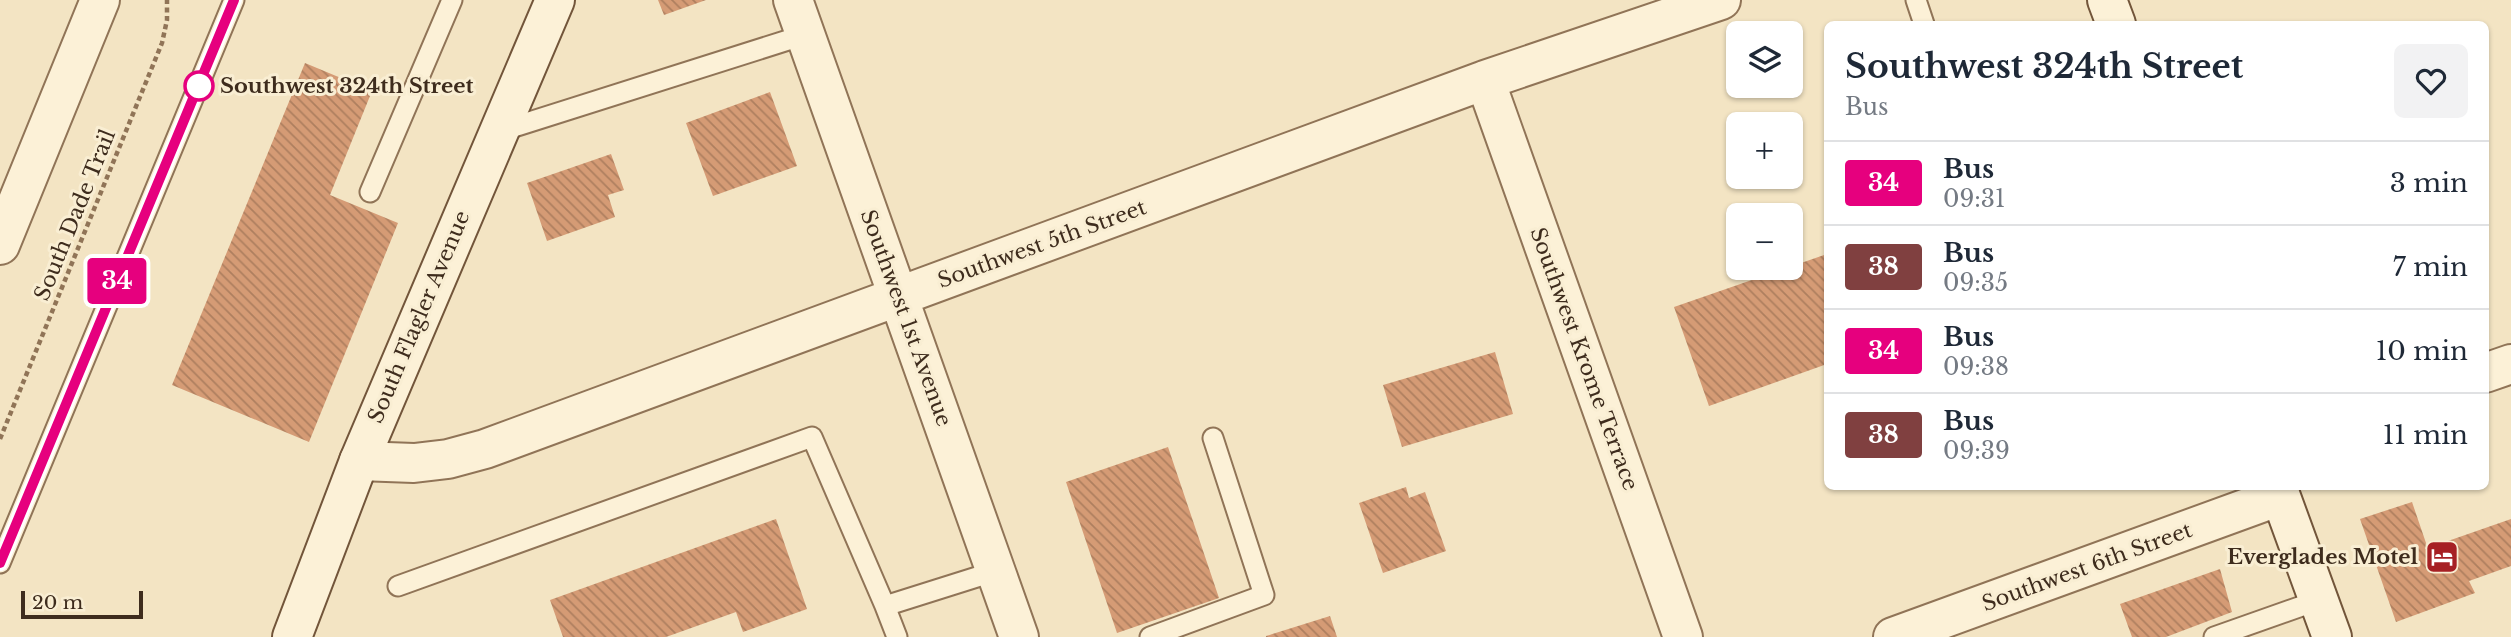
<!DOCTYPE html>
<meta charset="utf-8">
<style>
:root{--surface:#fff;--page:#f2f2f3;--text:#1f2937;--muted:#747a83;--line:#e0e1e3}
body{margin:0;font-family:"Libre Baskerville",serif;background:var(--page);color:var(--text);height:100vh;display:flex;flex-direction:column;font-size:26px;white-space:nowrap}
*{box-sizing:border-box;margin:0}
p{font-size:23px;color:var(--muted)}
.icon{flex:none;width:38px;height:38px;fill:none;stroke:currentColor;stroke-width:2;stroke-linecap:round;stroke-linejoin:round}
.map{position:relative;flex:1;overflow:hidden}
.details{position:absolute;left:1824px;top:21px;width:665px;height:469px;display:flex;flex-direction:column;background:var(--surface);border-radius:10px;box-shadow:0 2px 5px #0004}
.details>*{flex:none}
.badge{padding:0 14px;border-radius:5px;font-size:24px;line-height:46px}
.fabs{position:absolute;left:1726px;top:21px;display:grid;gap:14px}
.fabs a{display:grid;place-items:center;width:77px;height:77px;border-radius:10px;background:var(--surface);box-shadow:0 2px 5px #0004;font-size:35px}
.scale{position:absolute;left:21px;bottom:18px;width:122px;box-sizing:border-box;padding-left:7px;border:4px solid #3e2c1d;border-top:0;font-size:19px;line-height:24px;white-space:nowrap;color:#3e2c1d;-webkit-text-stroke:5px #f9eed3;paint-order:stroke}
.map>.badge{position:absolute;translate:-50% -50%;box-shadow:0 0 0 4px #fff}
.round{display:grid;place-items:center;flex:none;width:74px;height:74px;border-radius:10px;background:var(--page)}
.head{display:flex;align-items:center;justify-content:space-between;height:119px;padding:0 21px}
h1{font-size:33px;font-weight:700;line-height:52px}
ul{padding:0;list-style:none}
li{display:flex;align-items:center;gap:21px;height:84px;padding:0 21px;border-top:2px solid var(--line)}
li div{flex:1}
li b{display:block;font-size:26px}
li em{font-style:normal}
li .badge{min-width:77px;font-weight:700;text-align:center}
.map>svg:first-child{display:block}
</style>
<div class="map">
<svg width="2511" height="637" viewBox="0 0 2511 637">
<defs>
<pattern id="building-back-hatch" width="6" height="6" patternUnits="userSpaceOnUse" patternTransform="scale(1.75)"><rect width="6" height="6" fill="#d59b75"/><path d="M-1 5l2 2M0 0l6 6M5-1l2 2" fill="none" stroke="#ae7f5f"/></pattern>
</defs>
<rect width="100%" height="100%" fill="#f3e4c3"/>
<path fill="url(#building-back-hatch)" d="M 658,0 L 706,0 L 664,15 Z
M 305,63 L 372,91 L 330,195 L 398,223 L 309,442 L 172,385 Z
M 770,92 L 797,166 L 713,196 L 686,123 Z
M 611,154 L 624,190 L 608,195 L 615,217 L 547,241 L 527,183 Z
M 1827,254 L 1827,364 L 1709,406 L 1674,307 Z
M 1495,352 L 1513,414 L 1402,447 L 1383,385 Z
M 1168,447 L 1219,598 L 1117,633 L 1066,482 Z
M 1406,487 L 1409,498 L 1425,492 L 1446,551 L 1383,573 L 1359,503 Z
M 2412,502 L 2426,543 L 2425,549 L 2511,519 L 2511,566 L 2469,581 L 2475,593 L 2396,622 L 2360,519 Z
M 776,519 L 807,609 L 743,632 L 736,612 L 666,637 L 563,637 L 550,600 Z
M 2220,569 L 2232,612 L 2166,637 L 2132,637 L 2120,604 Z
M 1330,616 L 1337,637 L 1266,637 L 1266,636 Z"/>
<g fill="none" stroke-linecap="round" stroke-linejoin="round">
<defs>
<path id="lane" d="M 1916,0 L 1924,24
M 498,132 L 804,35
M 370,192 L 452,0
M 0,563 L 234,0
M 398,586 L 812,437 L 885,606
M 897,637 L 885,606 L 996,571
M 1150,637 L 1264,595 L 1213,438
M 2214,637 L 2319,600"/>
<path id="street" d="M 793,0 L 1019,637
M 1485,80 L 1683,637
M 0,245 L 100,0
M 2485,373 L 2511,364
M 359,461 L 414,463 L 448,459 L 485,449 L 1485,80 L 1721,0
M 1893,637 L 2280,496"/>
<path id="secondary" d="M 2107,0 L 2116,24
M 2277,486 L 2332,637
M 292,637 L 359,461 L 555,0"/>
</defs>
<use href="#lane" stroke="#907457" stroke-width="23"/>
<use href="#street" stroke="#907457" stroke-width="42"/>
<use href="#secondary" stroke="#72553a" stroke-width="42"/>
<path stroke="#907457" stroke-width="4.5" stroke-dasharray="5 3.5" stroke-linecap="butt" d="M 0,439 L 162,43 L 167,20 L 167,0"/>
<use href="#lane" stroke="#fcf1d7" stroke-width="19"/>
<use href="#street" stroke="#fcf1d7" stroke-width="38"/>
<use href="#secondary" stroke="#fcf1d7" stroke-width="38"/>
</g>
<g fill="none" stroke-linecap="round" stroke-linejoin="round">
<defs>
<path id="line" d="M 0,563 L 234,0"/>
</defs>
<use href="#line" stroke="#fff" stroke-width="16"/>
<use href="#line" stroke="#e6007e" stroke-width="10"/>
</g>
<defs>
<symbol id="hotel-square" viewBox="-11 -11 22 22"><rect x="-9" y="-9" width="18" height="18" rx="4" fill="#a62024" stroke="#f9eed3"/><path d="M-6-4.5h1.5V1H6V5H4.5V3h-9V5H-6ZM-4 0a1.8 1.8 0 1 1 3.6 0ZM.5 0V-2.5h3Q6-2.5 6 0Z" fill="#fff"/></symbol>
</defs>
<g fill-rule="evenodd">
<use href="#hotel-square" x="2423" y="538" width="38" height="38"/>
</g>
<circle fill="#fff" stroke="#e6007e" stroke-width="3.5" cx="199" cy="86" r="14"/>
<g text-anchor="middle" stroke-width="6" stroke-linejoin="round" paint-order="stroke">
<g font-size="21" font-weight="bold" fill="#3e2c1d" stroke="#f9eed3" text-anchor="start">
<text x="220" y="93">Southwest 324th Street</text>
</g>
<g font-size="21" fill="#3e2c1d" stroke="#f9eed3">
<text transform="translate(75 215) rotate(-68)" y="7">South Dade Trail</text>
<text transform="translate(1042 244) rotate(-20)" y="7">Southwest 5th Street</text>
<text transform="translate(419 317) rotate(-67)" y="7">South Flagler Avenue</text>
<text transform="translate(906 318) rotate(70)" y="7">Southwest 1st Avenue</text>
<text transform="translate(1584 359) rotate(70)" y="7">Southwest Krome Terrace</text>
<text transform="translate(2087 567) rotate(-20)" y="7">Southwest 6th Street</text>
</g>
<g font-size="21" font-weight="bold" fill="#3e2c1d" stroke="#f9eed3" text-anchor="end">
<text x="2418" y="564">Everglades Motel</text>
</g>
</g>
</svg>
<div class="fabs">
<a><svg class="icon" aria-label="layers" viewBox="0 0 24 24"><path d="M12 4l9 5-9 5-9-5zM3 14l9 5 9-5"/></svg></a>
<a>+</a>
<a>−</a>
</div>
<div class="scale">20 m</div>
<b class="badge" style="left:117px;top:281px;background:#e6007e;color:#fff">34</b>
<section class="details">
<div class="head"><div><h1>Southwest 324th Street</h1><p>Bus</p></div><a class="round"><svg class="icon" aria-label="heart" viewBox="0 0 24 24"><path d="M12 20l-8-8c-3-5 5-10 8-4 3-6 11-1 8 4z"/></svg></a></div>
<ul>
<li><span class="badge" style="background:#e6007e;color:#fff">34</span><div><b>Bus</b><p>09:31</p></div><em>3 min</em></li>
<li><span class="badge" style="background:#804040;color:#fff">38</span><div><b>Bus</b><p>09:35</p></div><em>7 min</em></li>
<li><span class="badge" style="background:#e6007e;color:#fff">34</span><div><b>Bus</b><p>09:38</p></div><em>10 min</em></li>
<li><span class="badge" style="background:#804040;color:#fff">38</span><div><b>Bus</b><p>09:39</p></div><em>11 min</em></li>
</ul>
</section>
</div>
